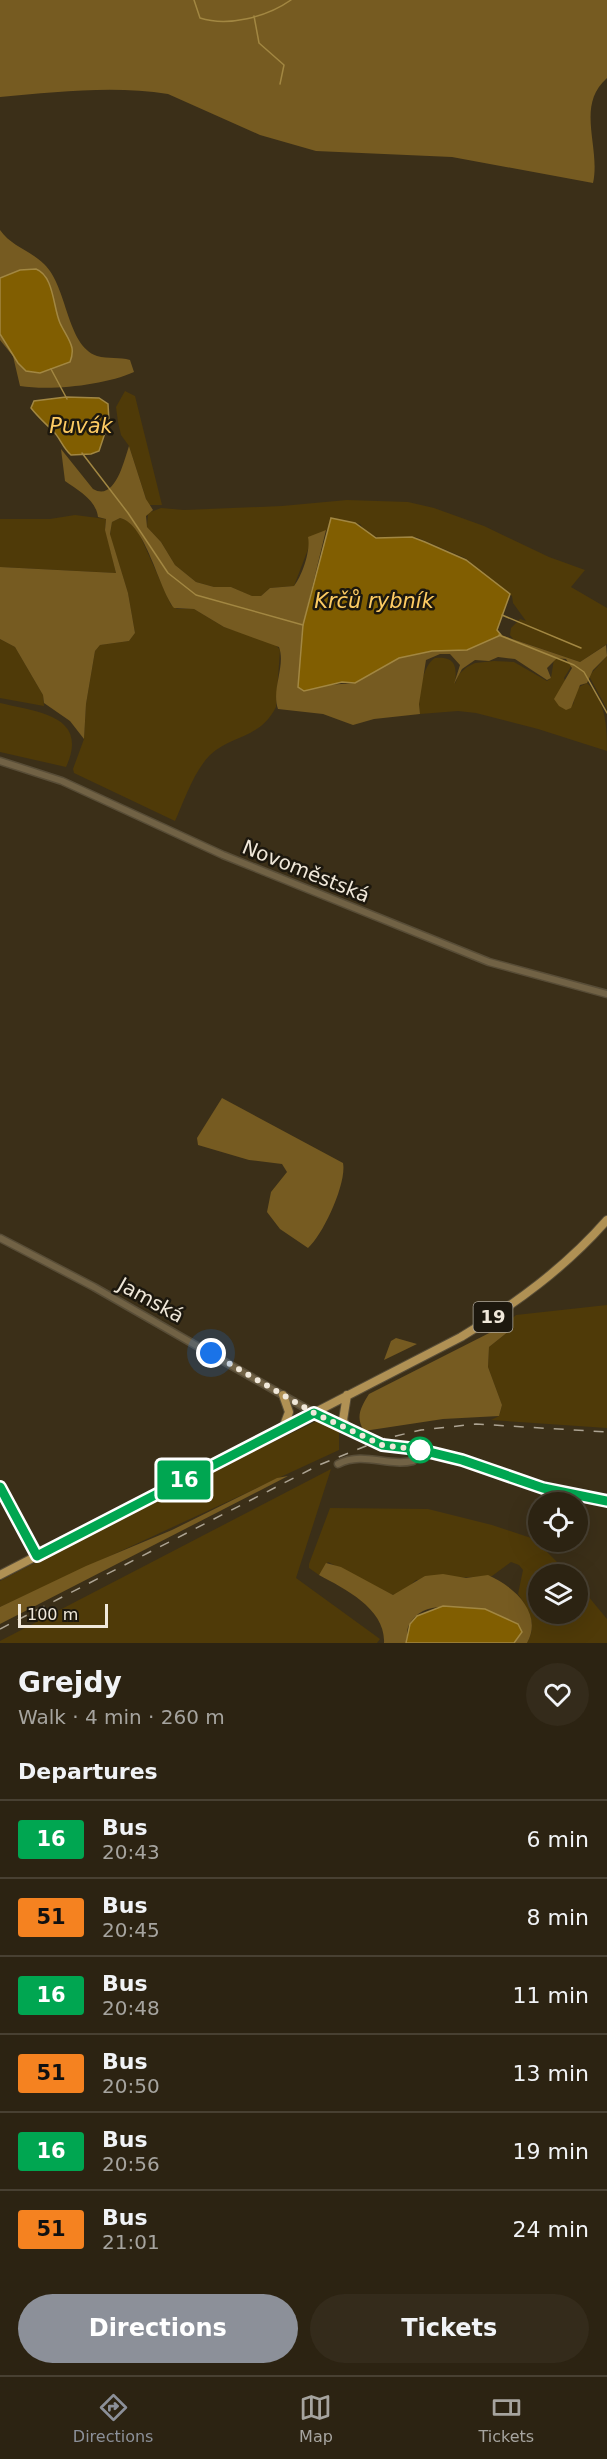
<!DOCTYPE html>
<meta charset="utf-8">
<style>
:root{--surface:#2c2312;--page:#342b1b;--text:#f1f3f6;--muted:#a6a49f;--line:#484032;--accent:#8c9099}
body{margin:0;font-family:"DejaVu Sans",sans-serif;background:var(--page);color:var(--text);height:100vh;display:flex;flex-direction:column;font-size:22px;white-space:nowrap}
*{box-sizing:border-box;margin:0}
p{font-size:20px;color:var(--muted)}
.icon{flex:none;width:33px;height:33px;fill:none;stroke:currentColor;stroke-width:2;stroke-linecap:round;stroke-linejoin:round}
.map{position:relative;height:1643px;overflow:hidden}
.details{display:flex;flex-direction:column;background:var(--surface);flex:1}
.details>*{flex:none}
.badge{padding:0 12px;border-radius:4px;font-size:21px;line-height:39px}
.buttons{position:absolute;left:528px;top:1492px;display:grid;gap:12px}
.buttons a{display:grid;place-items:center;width:60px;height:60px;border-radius:50%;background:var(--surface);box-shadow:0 6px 24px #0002,0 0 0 2px var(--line);font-size:30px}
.scale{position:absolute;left:18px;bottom:15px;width:90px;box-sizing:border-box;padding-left:6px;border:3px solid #f0e8da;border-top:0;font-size:16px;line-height:21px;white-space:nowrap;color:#f0e8da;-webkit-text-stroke:4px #1d180e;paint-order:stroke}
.you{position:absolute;width:30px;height:30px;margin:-15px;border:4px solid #fff;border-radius:50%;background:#1a73e8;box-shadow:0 0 0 9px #1a73e833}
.map>.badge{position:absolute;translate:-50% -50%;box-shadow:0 0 0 3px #fff}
h2{padding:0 18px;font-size:22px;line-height:54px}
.round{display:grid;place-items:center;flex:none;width:63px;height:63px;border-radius:32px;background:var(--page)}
.headline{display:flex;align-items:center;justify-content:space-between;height:102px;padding:0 18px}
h1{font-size:28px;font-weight:700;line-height:45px}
.cta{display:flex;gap:12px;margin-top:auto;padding:12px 18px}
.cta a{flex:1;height:69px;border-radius:36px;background:var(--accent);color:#fff;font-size:24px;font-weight:700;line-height:69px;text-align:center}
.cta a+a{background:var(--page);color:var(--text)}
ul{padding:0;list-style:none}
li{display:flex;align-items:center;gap:18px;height:78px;padding:0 18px;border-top:2px solid var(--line)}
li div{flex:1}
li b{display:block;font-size:22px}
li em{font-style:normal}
li .badge{min-width:66px;font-weight:700;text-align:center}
.tabs{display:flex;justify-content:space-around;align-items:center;height:84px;border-top:2px solid var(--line);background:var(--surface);font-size:16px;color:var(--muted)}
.tabs a{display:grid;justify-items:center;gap:3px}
.tabs .current{color:var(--accent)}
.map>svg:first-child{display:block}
</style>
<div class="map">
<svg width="607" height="1643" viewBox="0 0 607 1643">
<rect width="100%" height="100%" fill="#3b2f18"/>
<path fill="#4f3a08" d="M 125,391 L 135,396 L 162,505 L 148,505 L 129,446 L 121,435 L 118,422 L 116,407 Z
M 347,500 L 408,502 L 434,508 L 484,526 L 549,557 L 585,570 L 571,587 L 607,608 L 607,644 L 580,662 L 513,639 L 510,635 L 511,628 L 520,619 L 526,621 L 513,603 L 512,596 L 465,558 L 416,537 L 380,538 L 368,534 L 360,524 L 331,518 L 327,530 L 310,544 L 294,586 L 270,588 L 261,596 L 251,596 L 231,587 L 214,587 L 196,582 L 175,565 L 161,542 L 147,527 L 148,513 L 161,508 L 184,510 L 282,506 Z
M 75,515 L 106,519 L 105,527 L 116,573 L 0,567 L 0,519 L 50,519 Z
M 120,518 L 128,521 L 138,531 L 171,605 L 177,609 L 194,609 L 224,627 L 275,644 L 280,650 L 276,707 C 260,739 233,734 210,755 C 194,771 184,801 175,821 L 74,773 L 73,769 L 84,739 L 86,704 L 95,651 L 100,645 L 129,641 L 135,633 L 128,593 L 110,535 L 112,522 Z
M 0,639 L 15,647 L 43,695 L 44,706 L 0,698 Z
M 607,656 L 607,709 L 589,676 Z
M 435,658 C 456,656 457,667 455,684 L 459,674 L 467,667 L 475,663 L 494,661 L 514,662 L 547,681 L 551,678 L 554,659 L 561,658 L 572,665 L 564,678 L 573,705 L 577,688 L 587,683 C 606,702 607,726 607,751 L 538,729 L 476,713 L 458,711 L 420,714 C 417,700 422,665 435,658 Z
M 0,703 C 37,712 90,715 66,767 L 0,752 Z
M 607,1305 L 607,1428 L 491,1420 L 499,1416 L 502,1405 L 488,1367 L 489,1347 L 509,1331 L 505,1325 L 516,1315 Z
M 317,1421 L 339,1431 L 339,1450 L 0,1607 L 0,1581 L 190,1482 Z
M 331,1469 L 296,1578 L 380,1639 L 377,1643 L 0,1643 L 0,1641 Z
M 330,1508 L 428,1509 L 492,1525 L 534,1539 L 570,1575 L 538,1575 L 538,1614 L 578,1614 L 578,1584 L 607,1619 L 607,1643 L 527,1643 C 538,1624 529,1610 518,1594 L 523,1570 L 519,1565 L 511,1562 L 492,1576 L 416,1580 L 404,1591 L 393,1595 L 328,1562 L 319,1575 L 309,1568 L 309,1564 Z"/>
<path fill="#765b21" d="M 0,0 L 607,0 L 607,78 C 575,106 601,147 593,183 L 452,157 L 316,151 L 260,135 L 168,94 C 114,85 55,92 0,97 Z
M 0,230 C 11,246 31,251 44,264 C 68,287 66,345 97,356 C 108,359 120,357 130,360 L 134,372 C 105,385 52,391 20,386 L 13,356 L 0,340 Z
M 129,446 L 146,499 L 153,510 L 146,516 L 147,527 L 161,542 L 175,565 L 196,582 L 214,587 L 231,587 L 252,596 L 261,596 L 270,588 L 294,586 C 302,576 311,550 308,537 L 326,530 L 303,625 L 299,687 L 355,683 L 399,658 L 432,651 L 467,650 L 501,635 L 580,662 L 606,645 L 607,656 L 593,670 L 587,683 L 580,685 L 571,708 L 566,710 L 559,706 L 554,699 L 572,668 L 566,659 L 557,658 L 547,668 L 551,678 L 547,680 L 515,659 L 498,657 L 489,661 L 475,660 L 462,669 L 454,684 L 460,665 L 450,654 L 440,654 L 426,660 L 419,704 L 420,714 L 374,719 L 353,725 L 323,714 L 278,709 C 271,689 286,666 279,647 L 224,627 L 194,609 L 174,608 C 158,587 146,524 120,518 L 112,522 L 110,534 L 128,593 L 135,633 L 129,641 L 100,645 L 95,651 L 86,704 L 84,739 L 70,721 L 44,703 L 43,695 L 15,647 L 0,639 L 0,567 L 116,573 L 105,530 L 106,519 L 98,517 C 96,500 78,490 65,481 L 61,449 L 93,489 C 115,502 124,461 129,446 Z
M 222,1098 L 343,1163 C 347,1183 323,1235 308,1248 L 280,1229 L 267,1212 L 271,1192 L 287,1172 L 282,1164 L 249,1160 L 198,1145 L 197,1138 Z
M 505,1325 L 509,1331 L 489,1347 L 488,1367 L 502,1405 L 499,1416 L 443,1419 L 364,1431 C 355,1417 361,1407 369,1394 Z
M 396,1338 L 417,1344 L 384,1360 L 391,1341 Z
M 288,1476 L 261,1490 L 0,1624 L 0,1607 L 86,1566 L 172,1530 L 277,1478 Z
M 326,1563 L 341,1567 L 393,1595 L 425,1576 L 443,1574 L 466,1578 L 488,1575 C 513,1586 544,1613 527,1643 L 514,1643 L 522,1632 C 494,1621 430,1586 409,1625 C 406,1630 408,1637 406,1643 L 384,1643 C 386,1609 345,1589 319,1575 Z"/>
<path fill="#815e01" stroke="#a28742" stroke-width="1.5" d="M 36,269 C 54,276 53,307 60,323 C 64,332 70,339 72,348 C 73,354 72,357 70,362 L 40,373 L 26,371 L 18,363 L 0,334 L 0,278 L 20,270 Z
M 66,397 L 99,398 L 108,404 L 109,421 L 99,451 L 91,454 L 71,455 C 62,447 60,437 52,430 C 45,423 38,417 31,408 L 34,401 Z
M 331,518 L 355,523 L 376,538 L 412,537 L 425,542 L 466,560 L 510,594 L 497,630 L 501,635 L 467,650 L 432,651 L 399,658 L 355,683 L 342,682 L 304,691 L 298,687 L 303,625 Z
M 443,1606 L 485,1609 L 518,1624 L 522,1632 L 514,1643 L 406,1643 L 410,1624 L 417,1616 Z"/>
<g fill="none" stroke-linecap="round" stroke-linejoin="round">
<path stroke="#a28742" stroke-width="1.5" d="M 194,0 L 200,18 C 228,27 267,17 291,0
M 254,16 L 259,43 L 284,65 L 280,84
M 51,369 L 67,399
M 82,453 L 128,513 L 168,573 L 196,595 L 303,625
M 502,615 L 581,648
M 499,635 L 574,665 L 584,672 L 607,713"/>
<defs>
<path id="minor" d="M 0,761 L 62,781 L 223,855 L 489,962 L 607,994
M 0,1238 L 94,1287 L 314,1413 L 382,1445 L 417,1449 L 462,1460 L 543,1488 L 607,1501
M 338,1464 C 364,1451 387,1467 413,1461 L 417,1449
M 0,1487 L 37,1556"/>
<path id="major" d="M 347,1395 L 343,1420 L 347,1428
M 283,1428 L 289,1412 L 283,1395
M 0,1575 L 461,1337 C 515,1304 565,1268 607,1220"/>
</defs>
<use href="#minor" stroke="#584d37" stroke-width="9"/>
<use href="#major" stroke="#584d37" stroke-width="10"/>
<use href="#minor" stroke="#716245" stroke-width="6"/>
<use href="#major" stroke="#b09154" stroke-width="8"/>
<path stroke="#ada493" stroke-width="1.5" stroke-dasharray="10 10" stroke-linecap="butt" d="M 0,1629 L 319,1465 L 383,1439 L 421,1430 L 476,1424 L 607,1432"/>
</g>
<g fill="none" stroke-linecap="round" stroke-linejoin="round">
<defs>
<path id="line" d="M 0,1487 L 37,1556 L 314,1413 L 382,1445 L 417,1449 L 462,1460 L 543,1488 L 607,1501"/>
</defs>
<use href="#line" stroke="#fff" stroke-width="14"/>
<use href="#line" stroke="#00a651" stroke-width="9"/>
<path stroke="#f0e8da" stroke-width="6" stroke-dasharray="0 10.8" d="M 211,1353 L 314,1413 L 382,1445 L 420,1450"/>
</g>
<circle fill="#fff" stroke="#00a651" stroke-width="3" cx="420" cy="1450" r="12"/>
<g text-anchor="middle" stroke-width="5" stroke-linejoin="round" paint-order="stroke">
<rect fill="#1d180e" stroke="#b1aa9d" stroke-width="1.5" x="473.5" y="1302" width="39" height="30" rx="4.5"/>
<g font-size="18" font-weight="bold" fill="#f0e8da">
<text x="493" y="1323">19</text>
</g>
<g font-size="20" fill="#f0e8da" stroke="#1d180e">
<text transform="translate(306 871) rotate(22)" y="7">Novoměstská</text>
<text transform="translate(151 1300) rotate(29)" y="7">Jamská</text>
</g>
<g font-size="21" font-style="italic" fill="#fdcb63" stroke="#1d180e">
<text x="81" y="433">Puvák</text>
<text x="374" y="608">Krčů rybník</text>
</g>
</g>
</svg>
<div class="buttons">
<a><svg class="icon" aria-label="locate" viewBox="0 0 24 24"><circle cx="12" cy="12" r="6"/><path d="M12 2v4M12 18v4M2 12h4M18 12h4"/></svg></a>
<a><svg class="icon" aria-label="layers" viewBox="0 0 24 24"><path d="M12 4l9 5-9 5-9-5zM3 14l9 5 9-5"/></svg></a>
</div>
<div class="scale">100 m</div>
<div class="you" style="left:211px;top:1353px"></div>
<b class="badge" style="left:184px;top:1480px;background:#00a651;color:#fff">16</b>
</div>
<section class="details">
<div class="headline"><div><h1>Grejdy</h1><p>Walk · 4 min · 260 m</p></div><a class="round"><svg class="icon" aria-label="heart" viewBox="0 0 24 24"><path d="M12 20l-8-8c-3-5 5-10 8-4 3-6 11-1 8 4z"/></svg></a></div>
<h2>Departures</h2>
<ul>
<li><span class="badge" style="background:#00a651;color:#fff">16</span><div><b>Bus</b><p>20:43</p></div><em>6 min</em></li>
<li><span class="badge" style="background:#f58220;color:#111">51</span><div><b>Bus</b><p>20:45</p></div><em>8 min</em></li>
<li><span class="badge" style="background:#00a651;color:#fff">16</span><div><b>Bus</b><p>20:48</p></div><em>11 min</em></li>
<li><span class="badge" style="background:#f58220;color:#111">51</span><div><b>Bus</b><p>20:50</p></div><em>13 min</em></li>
<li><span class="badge" style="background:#00a651;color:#fff">16</span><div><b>Bus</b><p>20:56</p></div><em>19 min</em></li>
<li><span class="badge" style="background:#f58220;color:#111">51</span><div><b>Bus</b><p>21:01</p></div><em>24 min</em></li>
</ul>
<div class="cta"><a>Directions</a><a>Tickets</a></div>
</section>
<nav class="tabs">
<a class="current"><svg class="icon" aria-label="directions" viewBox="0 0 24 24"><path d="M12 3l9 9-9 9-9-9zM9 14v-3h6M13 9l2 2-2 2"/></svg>Directions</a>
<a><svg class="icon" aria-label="map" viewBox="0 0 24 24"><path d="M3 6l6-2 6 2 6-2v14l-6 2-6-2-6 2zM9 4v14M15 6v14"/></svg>Map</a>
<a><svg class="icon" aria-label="tickets" viewBox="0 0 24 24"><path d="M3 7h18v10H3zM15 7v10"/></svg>Tickets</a>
</nav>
